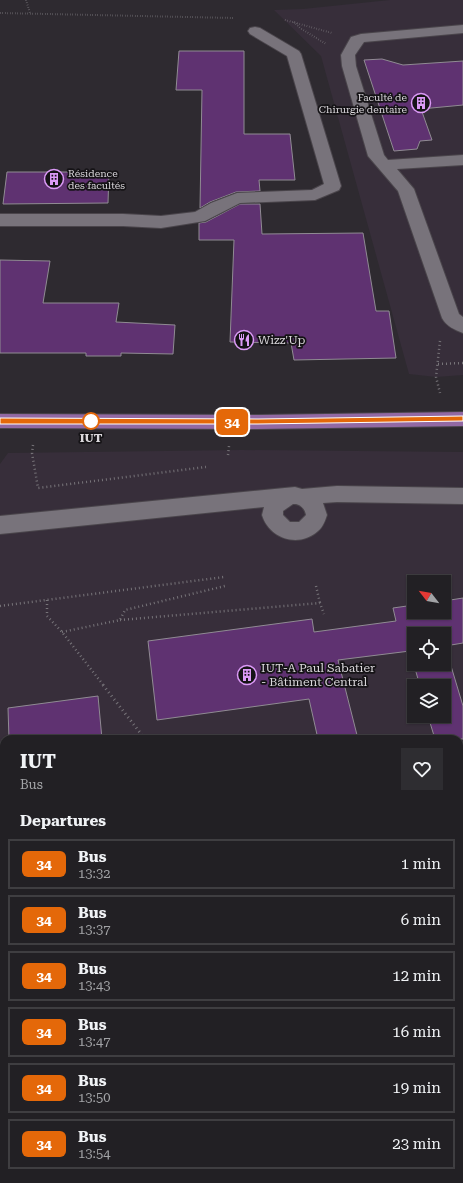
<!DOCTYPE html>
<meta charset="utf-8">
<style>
:root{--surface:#222024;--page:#2e2d31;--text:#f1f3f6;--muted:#a2a3a6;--line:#3f3e41}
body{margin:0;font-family:"Roboto Serif",serif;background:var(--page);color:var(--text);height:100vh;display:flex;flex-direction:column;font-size:15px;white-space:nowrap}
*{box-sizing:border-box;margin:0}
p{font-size:13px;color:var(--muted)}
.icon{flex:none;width:22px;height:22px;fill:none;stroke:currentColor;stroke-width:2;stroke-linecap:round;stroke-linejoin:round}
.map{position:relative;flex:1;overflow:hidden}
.panel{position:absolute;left:0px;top:735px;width:463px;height:448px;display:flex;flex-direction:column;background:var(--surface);border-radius:12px 12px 0 0;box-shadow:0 1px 3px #0004,0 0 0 1px var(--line)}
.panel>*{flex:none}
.badge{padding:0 8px;border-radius:6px;font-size:14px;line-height:26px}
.needle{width:26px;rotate:301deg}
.fabs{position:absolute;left:407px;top:575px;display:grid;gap:8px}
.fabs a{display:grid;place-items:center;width:44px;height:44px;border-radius:0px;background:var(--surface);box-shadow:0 1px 3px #0004,0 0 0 1px var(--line);font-size:20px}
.map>.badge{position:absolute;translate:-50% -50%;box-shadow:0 0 0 2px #fff}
h2{padding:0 20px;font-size:15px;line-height:36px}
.round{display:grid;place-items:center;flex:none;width:42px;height:42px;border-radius:0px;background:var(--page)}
.headline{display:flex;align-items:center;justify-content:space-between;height:68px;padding:0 20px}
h1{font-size:19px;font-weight:700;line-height:30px}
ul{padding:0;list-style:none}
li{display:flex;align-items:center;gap:12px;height:50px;margin:0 8px 6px;padding:0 12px;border:2px solid var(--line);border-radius:0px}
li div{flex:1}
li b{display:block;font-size:15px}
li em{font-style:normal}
li .badge{min-width:44px;font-weight:700;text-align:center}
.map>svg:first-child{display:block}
</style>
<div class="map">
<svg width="463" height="1183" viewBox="0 0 463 1183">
<rect width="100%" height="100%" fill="#2e2a30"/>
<path fill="#372e3a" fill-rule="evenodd" d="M 390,0 L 463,0 L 463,375 L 436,377 L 409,374 L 321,56 L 274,10 L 303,9 Z
M 242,450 L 463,452 L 463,1183 L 0,1183 L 0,464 L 8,453 ZM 414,582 L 444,582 L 444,612 L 414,612 ZM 414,634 L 444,634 L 444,664 L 414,664 ZM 414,686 L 444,686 L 444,716 L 414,716 ZM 4,739 L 459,739 L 459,1179 L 4,1179 Z"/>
<path fill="#583666" d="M 463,899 L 463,1039 L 459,1034 L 459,900 Z
M 459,1060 L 463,1065 L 463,1180 L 459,1164 Z"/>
<path fill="#5f3271" stroke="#908b93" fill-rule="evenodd" d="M 179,51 L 244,51 L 244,134 L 290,134 L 295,180 L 259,180 L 260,191 L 236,192 L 210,202 L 200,208 L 202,90 L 176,90 Z
M 382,59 L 403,65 L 463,61 L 463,105 L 421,109 L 432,140 L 420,141 L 417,149 L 394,151 L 364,60 Z
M 7,172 L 109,172 L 108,203 L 3,204 Z
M 240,204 L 260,204 L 262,234 L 363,233 L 376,311 L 389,311 L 396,358 L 294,360 L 291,343 L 230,342 L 234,240 L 199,240 L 199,223 L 206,222 Z
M 0,260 L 50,261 L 43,303 L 119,303 L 116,322 L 175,325 L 173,354 L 121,353 L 121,356 L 86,356 L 86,353 L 0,353 Z
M 463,598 L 463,643 L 445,646 L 463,706 L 463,739 L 435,739 L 428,716 L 444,716 L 444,686 L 420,686 L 410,651 L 338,660 L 358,739 L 318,739 L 309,699 L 157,720 L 148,641 L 312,619 L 314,632 L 396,621 L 393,608 L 414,605 L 414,612 L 444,612 L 444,601 ZM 414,634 L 444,634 L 444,664 L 414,664 Z
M 98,696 L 102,739 L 9,739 L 8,708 Z"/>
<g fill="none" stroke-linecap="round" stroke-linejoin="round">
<defs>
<path id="minor" d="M 463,25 L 463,33 L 364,42 L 355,55 L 356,66 L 384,155 L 388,160 L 463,155 L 463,165 L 397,169 L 414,189 L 459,314 L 463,317 L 463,333 C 455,330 446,326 442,318 L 398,191 L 368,156 L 342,66 L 341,55 L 351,37 L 361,34 Z
M 255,27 L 260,28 L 299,51 L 301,54 L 341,186 L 339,190 L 315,200 L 240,203 L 205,221 L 161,228 L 123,226 L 0,226 L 0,214 L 123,214 L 161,216 L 195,212 L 211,203 L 237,193 L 312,190 L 324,184 L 287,56 L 250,34 L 248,31 L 250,28 Z
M 337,486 L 463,488 L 463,504 L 337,502 L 323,503 L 327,515 C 325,521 323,527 318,531 C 298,549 269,538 262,515 L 264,507 L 0,534 L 0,516 L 295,487 L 302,489 ZM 293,504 C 300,503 305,509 306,515 L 299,522 L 290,522 L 283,515 L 283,511 Z
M 4,1133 L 4,1163 L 0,1164 L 0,1134 Z
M 68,1179 L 98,1179 L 100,1183 L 70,1183 Z"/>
<path id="major" d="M 463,412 L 463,426 L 258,429 L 0,428 L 0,414 L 258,415 Z"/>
</defs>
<use href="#minor" stroke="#4a454b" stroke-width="2"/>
<use href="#major" stroke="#4a454b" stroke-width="2"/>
<path stroke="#777479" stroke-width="2" stroke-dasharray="0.5 2" stroke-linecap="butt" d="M 26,0 L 30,13
M 0,13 L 234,18
M 285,20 L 332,33
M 294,22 L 300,28 L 326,44"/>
<path stroke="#777479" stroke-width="2.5" stroke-dasharray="1 3" stroke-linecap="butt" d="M 440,341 L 436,377 L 440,393
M 438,364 L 463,363
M 33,445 L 32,453 L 38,488 L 206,467
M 228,455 L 229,446
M 316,586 L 320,603
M 47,600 L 47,616 L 62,632 L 104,686
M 0,606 L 224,577
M 120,620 L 320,603 L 324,614
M 62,632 L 120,620 L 125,610 L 225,586"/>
<path stroke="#777479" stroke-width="3" stroke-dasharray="1 3.5" stroke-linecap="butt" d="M 103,685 L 145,739
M 459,890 L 463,889
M 0,945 L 4,945
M 459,1046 L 463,1051
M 452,1179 L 453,1183"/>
<use href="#minor" fill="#78737b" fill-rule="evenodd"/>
<use href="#major" fill="#9269a3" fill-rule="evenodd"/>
</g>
<path fill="#e46809" stroke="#fff" d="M 463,416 L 463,421 L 258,424 L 0,424 L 0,418 L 258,419 Z"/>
<defs>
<symbol id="building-ring" viewBox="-11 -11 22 22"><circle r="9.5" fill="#151316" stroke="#db9af6" stroke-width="1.5"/><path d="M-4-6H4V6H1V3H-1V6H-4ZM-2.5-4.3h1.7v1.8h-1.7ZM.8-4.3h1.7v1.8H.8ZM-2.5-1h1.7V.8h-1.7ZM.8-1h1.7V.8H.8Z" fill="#db9af6"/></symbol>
<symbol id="restaurant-ring" viewBox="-11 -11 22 22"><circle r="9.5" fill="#151316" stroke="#db9af6" stroke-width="1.5"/><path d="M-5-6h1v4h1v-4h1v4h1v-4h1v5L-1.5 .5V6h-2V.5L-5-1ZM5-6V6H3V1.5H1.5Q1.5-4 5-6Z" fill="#db9af6"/></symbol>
</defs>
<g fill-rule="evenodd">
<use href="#building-ring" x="410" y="92" width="22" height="22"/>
<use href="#building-ring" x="43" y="168" width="22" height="22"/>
<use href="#restaurant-ring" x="233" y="329" width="22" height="22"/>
<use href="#building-ring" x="236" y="664" width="22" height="22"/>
</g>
<circle fill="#fff" stroke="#e46809" stroke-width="2" cx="91" cy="421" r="8"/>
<g text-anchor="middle" stroke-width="3.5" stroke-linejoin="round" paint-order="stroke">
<g font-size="10" fill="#dbd8dc" stroke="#151316" text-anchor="end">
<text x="407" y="101">Faculté de<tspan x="407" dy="12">Chirurgie dentaire</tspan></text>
<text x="68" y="177" text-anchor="start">Résidence<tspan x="68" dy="12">des facultés</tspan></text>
</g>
<g font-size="12" fill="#dbd8dc" stroke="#151316" text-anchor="start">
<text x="258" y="344">Wizz'Up</text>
<text x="261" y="672">IUT-A Paul Sabatier<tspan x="261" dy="14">- Bâtiment Central</tspan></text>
</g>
<g font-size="12" font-weight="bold" fill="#dbd8dc" stroke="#151316">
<text x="91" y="442">IUT</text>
</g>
</g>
</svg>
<div class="fabs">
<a><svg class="needle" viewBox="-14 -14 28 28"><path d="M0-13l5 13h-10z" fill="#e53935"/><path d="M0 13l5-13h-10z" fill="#a2a3a6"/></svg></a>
<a><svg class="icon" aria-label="locate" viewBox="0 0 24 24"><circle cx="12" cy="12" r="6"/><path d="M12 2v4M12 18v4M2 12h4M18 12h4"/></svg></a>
<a><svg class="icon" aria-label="layers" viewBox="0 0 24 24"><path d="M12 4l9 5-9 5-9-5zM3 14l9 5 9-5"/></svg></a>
</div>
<b class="badge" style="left:232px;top:422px;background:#e46809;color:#fff">34</b>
<section class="panel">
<div class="headline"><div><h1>IUT</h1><p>Bus</p></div><a class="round"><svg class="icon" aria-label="heart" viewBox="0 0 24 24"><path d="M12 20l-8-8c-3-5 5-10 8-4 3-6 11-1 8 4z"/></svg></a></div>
<h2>Departures</h2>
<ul>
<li><span class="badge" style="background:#e46809;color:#fff">34</span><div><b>Bus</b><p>13:32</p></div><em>1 min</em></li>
<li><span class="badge" style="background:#e46809;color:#fff">34</span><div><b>Bus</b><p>13:37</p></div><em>6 min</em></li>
<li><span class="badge" style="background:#e46809;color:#fff">34</span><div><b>Bus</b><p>13:43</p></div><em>12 min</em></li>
<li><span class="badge" style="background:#e46809;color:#fff">34</span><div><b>Bus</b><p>13:47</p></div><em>16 min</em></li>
<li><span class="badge" style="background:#e46809;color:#fff">34</span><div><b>Bus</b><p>13:50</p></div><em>19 min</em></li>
<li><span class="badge" style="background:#e46809;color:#fff">34</span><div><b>Bus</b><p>13:54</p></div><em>23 min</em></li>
</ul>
</section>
</div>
